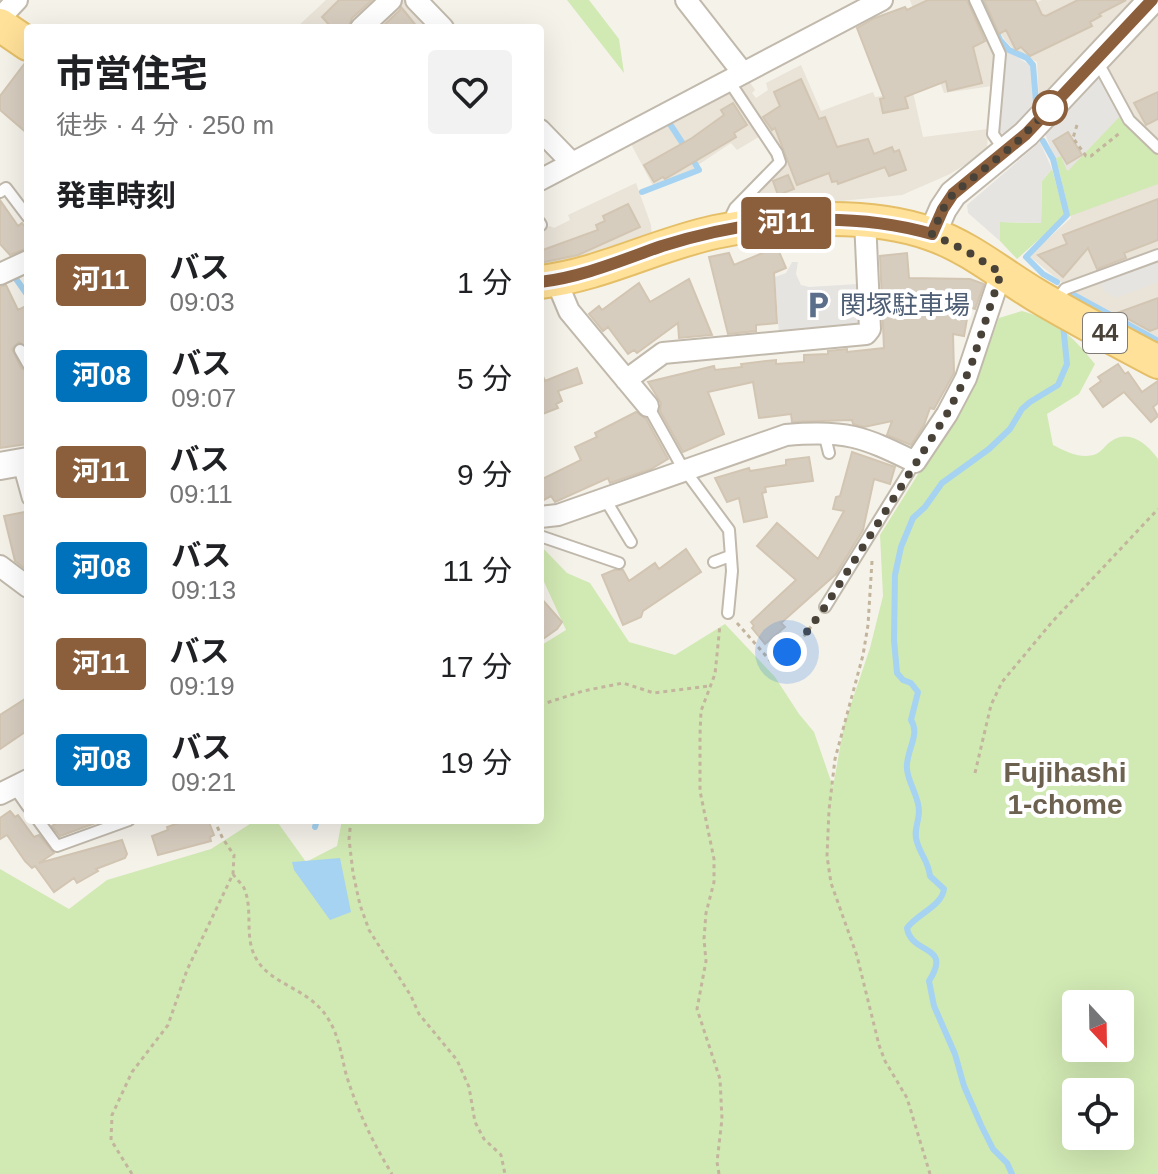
<!DOCTYPE html>
<html lang="ja">
<meta charset="utf-8">
<style>
:root{--surface:#fff;--page:#f2f2f2;--text:#202124;--muted:#757577}
body{margin:0;font-family:Helvetica,"Noto Sans JP",sans-serif;background:var(--page);color:var(--text);height:100vh;display:flex;flex-direction:column;font-size:30px;white-space:nowrap}
*{box-sizing:border-box;margin:0}
p{font-size:26px;color:var(--muted)}
.icon{flex:none;width:44px;height:44px;fill:none;stroke:currentColor;stroke-width:2;stroke-linecap:round;stroke-linejoin:round}
.map{position:relative;flex:1;overflow:hidden}
.details{position:absolute;left:24px;top:24px;width:520px;height:800px;display:flex;flex-direction:column;background:var(--surface);border-radius:8px;box-shadow:0 8px 32px #0002}
.details>*{flex:none}
.badge{padding:0 16px;border-radius:6px;font-size:28px;line-height:52px}
.needle{width:52px;rotate:158deg}
.buttons{position:absolute;left:1062px;top:990px;display:grid;gap:16px}
.buttons a{display:grid;place-items:center;width:72px;height:72px;border-radius:8px;background:var(--surface);box-shadow:0 8px 32px #0002;font-size:40px}
.you{position:absolute;width:40px;height:40px;margin:-20px;border:6px solid #fff;border-radius:50%;background:#1a73e8;box-shadow:0 0 0 12px #1a73e833}
.map>.badge{position:absolute;translate:-50% -50%;box-shadow:0 0 0 4px #fff}
h2{padding:0 32px;font-size:30px;line-height:72px}
.round{display:grid;place-items:center;flex:none;width:84px;height:84px;border-radius:8px;background:var(--page)}
.summary{display:flex;align-items:center;justify-content:space-between;height:136px;padding:0 32px}
h1{font-size:38px;font-weight:700;line-height:60px}
ul{padding:0;list-style:none}
li{display:flex;align-items:center;gap:24px;height:96px;padding:0 32px}
li div{flex:1}
li b{display:block;font-size:30px}
li em{font-style:normal}
li .badge{min-width:88px;font-weight:700;text-align:center}
.map>svg:first-child{display:block}
</style>
<div class="map">
<svg width="1158" height="1174" viewBox="0 0 1158 1174">
<rect width="100%" height="100%" fill="#f5f2ea"/>
<path fill="#e9e3d8" d="M 326,0 L 382,0 L 352,28 L 296,28 Z
M 399,0 L 408,0 L 435,28 L 370,28 Z
M 910,0 L 971,0 L 995,55 L 992,86 L 944,93 Z
M 1042,0 L 1137,0 L 1039,103 L 1037,62 L 1013,49 L 1004,39 L 996,24 Z
M 1158,10 L 1158,339 L 1072,291 L 1029,256 L 1071,218 L 1061,175 L 1044,131 Z
M 801,65 L 821,111 L 873,92 L 875,97 L 913,92 L 923,137 L 988,129 L 987,151 L 950,174 L 902,195 L 738,211 L 783,167 L 785,162 L 736,86 L 747,78 L 755,90 L 752,93 L 756,98 L 768,90 L 766,83 Z
M 726,89 L 732,92 L 762,135 L 737,150 L 731,143 L 698,165 L 670,119 Z
M 666,121 L 696,169 L 653,186 L 629,140 Z
M 636,183 L 651,225 L 652,237 L 540,270 L 540,230 L 550,226 L 554,228 L 570,220 L 568,215 Z"/>
<path fill="#d1e9b3" fill-rule="evenodd" d="M 567,0 L 589,0 L 619,39 L 624,73 Z
M 1121,115 L 1158,153 L 1158,184 L 1070,216 L 1056,158 L 1061,156 L 1068,171 Z
M 1052,169 L 1065,216 L 1017,259 L 1000,241 L 1000,222 L 1041,223 L 1042,181 Z
M 1022,311 C 1059,322 1071,335 1095,364 L 1079,394 L 1047,414 L 1053,445 C 1065,451 1081,460 1096,454 C 1101,452 1106,445 1110,442 C 1129,428 1147,444 1158,459 L 1158,1174 L 0,1174 L 0,869 L 69,909 L 107,880 L 211,849 L 256,820 L 276,820 L 306,862 L 337,846 L 342,820 L 540,820 L 540,646 L 566,630 L 540,573 L 540,545 L 567,573 L 590,583 L 629,642 L 675,655 L 725,624 L 775,677 L 799,714 L 814,732 L 833,787 L 844,725 L 870,648 L 883,596 L 880,535 L 975,383 L 999,318 ZM 1076,1004 L 1120,1004 L 1120,1048 L 1076,1048 ZM 1076,1092 L 1120,1092 L 1120,1136 L 1076,1136 Z"/>
<path fill="#e6e4e1" d="M 1005,49 L 1031,66 L 1034,109 L 1006,136 L 1000,132 L 1000,89 Z
M 1098,74 L 1121,115 L 1067,171 L 1061,156 L 1056,158 L 1044,131 Z
M 1040,142 L 1052,169 L 1042,181 L 1041,223 L 1000,222 L 1000,241 L 968,213 L 967,205 Z
M 1158,261 L 1158,282 L 1116,298 L 1103,290 L 1100,282 Z
M 792,262 L 798,262 L 796,274 L 801,285 L 809,287 L 857,284 L 858,328 L 779,335 L 775,277 L 786,273 Z"/>
<path fill="#a6d3f1" d="M 340,858 L 351,912 L 330,920 L 294,870 L 292,862 Z"/>
<g fill="none" stroke-linecap="round" stroke-linejoin="round">
<path stroke="#a6d3f1" stroke-width="6" d="M 983,0 L 1000,40 L 1009,50 L 1027,58 L 1033,65 L 1036,102
M 668,121 L 685,147
M 1043,141 L 1053,159 L 1067,215 L 1026,257 L 1043,274 L 1057,282
M 642,192 L 699,170 L 691,157
M 14,276 L 28,296
M 1072,294 L 1158,341
M 315,827 L 317,820
M 1012,1174 L 1007,1163 L 993,1149 L 981,1125 L 964,1086 L 955,1054 L 934,1006 L 929,981 C 953,944 911,955 907,928 C 917,914 942,906 944,889 L 930,876 C 928,860 921,856 917,842 C 913,831 919,822 919,811 C 919,796 908,783 907,769 C 905,752 921,735 911,720 L 918,692 L 911,683 L 903,680 L 897,673 L 894,640 L 895,575 L 901,547 L 913,518 L 925,507 L 942,483 L 989,449 L 1010,429 L 1022,409 L 1030,402 L 1058,385 L 1067,364 L 1063,325"/>
</g>
<path fill="#d7cdbf" stroke="#d2c5b2" stroke-width="2" d="M 339,0 L 372,0 L 352,18 L 348,28 L 332,28 L 322,17 Z
M 928,0 L 967,0 L 985,41 L 973,47 L 982,83 L 948,91 L 946,81 L 905,97 L 908,108 L 883,113 L 880,99 L 884,98 L 857,28 L 875,18 L 905,7 L 907,10 Z
M 984,0 L 1035,0 L 1042,15 L 1046,16 L 1078,0 L 1126,0 L 1099,14 L 1101,16 L 1090,22 L 1092,26 L 1030,56 L 1021,47 L 1016,50 L 1006,30 L 999,34 Z
M 401,7 L 418,28 L 381,28 L 400,10 Z
M 25,63 L 28,63 L 28,134 L 0,110 L 0,96 Z
M 801,79 L 819,119 L 825,117 L 837,147 L 868,139 L 874,154 L 892,147 L 894,152 L 899,150 L 906,170 L 889,176 L 885,167 L 838,184 L 837,181 L 832,182 L 829,173 L 797,185 L 775,128 L 772,130 L 763,117 L 780,106 L 774,92 Z
M 1158,92 L 1158,119 L 1146,125 L 1134,103 Z
M 733,103 L 747,125 L 734,133 L 736,137 L 665,179 L 663,177 L 654,182 L 644,165 L 692,138 L 724,115 L 721,110 Z
M 1068,132 L 1082,155 L 1067,164 L 1053,141 Z
M 788,175 L 794,189 L 778,195 L 773,181 Z
M 1158,199 L 1158,240 L 1124,253 L 1126,258 L 1097,269 L 1088,248 L 1063,277 L 1038,255 L 1067,244 L 1063,235 Z
M 0,200 L 18,226 L 22,223 L 28,231 L 28,248 L 10,255 L 0,244 Z
M 628,204 L 640,227 L 578,255 L 540,263 L 540,251 L 598,230 L 596,225 L 605,221 L 603,216 Z
M 777,247 L 786,268 L 774,273 L 777,323 L 756,325 L 756,331 L 728,334 L 709,257 L 729,253 L 734,265 Z
M 907,253 L 909,278 L 970,279 L 984,284 L 975,309 L 969,307 L 964,336 L 953,334 L 954,373 L 934,409 L 930,408 L 924,425 L 911,445 L 887,435 L 892,421 L 864,427 L 853,424 L 852,420 L 792,422 L 791,414 L 759,418 L 753,382 L 708,392 L 724,434 L 683,452 L 660,411 L 661,403 L 648,382 L 714,366 L 715,370 L 742,367 L 741,364 L 766,361 L 776,360 L 776,364 L 804,362 L 804,355 L 828,354 L 828,351 L 847,349 L 847,352 L 884,348 L 880,256 Z
M 689,279 L 712,335 L 679,338 L 678,323 L 637,353 L 634,350 L 628,354 L 608,327 L 603,331 L 589,314 L 599,306 L 602,310 L 639,283 L 650,302 Z
M 6,285 L 18,310 L 28,305 L 28,348 L 19,342 L 12,349 L 21,368 L 28,372 L 28,411 L 25,413 L 28,444 L 0,448 L 0,287 Z
M 1158,298 L 1158,328 L 1150,331 L 1117,313 Z
M 1118,364 L 1125,374 L 1128,372 L 1142,392 L 1158,381 L 1158,403 L 1153,407 L 1158,416 L 1151,422 L 1124,392 L 1103,407 L 1090,389 L 1101,381 L 1098,377 Z
M 577,368 L 582,383 L 558,391 L 562,401 L 556,404 L 558,408 L 540,415 L 540,370 L 545,381 Z
M 636,412 L 646,419 L 668,459 L 651,469 L 610,483 L 608,478 L 555,502 L 551,496 L 540,502 L 540,480 L 581,460 L 575,447 L 597,437 L 595,433 Z
M 852,452 L 895,467 L 890,484 L 874,479 L 863,530 L 836,574 L 781,623 L 785,627 L 765,644 L 752,628 L 754,626 L 751,622 L 796,580 L 757,546 L 777,523 L 818,559 L 844,511 L 833,509 L 836,497 L 840,496 Z
M 809,457 L 813,481 L 765,487 L 766,492 L 762,493 L 767,517 L 744,522 L 739,498 L 727,502 L 715,478 L 749,468 L 750,471 L 786,465 L 786,460 Z
M 25,512 L 28,524 L 28,571 L 15,561 L 4,516 Z
M 686,549 L 701,572 L 643,611 L 641,617 L 623,625 L 602,575 L 614,570 L 623,570 L 629,581 L 655,563 L 659,569 Z
M 540,597 L 562,622 L 557,629 L 540,641 Z
M 28,697 L 28,730 L 0,749 L 0,715 Z
M 10,811 L 15,817 L 18,815 L 34,837 L 39,835 L 54,853 L 39,863 L 122,840 L 127,854 L 125,858 L 96,869 L 98,871 L 77,883 L 74,878 L 54,892 L 35,866 L 32,868 L 25,861 L 7,835 L 0,839 L 0,818 Z
M 61,820 L 104,820 L 60,836 L 52,826 Z
M 187,820 L 208,820 L 214,835 L 210,837 L 211,841 L 158,855 L 152,836 L 168,830 L 167,827 Z"/>
<g fill="none" stroke-linecap="round" stroke-linejoin="round">
<defs>
<path id="service" d="M 975,0 L 1000,54 L 993,134 L 1004,150
M 1095,64 L 1102,70 L 1129,120 L 1158,148
M 729,81 L 777,153 L 780,162 L 735,208 L 732,214 L 733,223
M 0,192 L 6,188 L 28,217
M 540,223 L 541,225
M 1054,303 L 1065,289 L 1158,255
M 20,350 L 28,364
M 648,406 L 681,465 L 729,530 L 732,571 L 728,613
M 824,433 L 829,453
M 18,463 L 28,499
M 605,499 L 631,542
M 540,536 L 619,563
M 714,562 L 730,556
M 825,607 L 915,462
M 14,787 L 28,807
M 38,820 L 57,846 L 129,820"/>
<path id="minor" d="M 416,0 L 443,28
M 686,0 L 743,73
M 0,18 L 17,0
M 361,28 L 391,0
M 540,130 L 572,163
M 540,180 L 882,0
M 0,274 L 28,261
M 556,280 L 569,311 L 648,406
M 626,380 L 663,353 L 866,334 L 870,329 L 865,220
M 540,517 L 558,515 L 786,435 C 846,430 862,436 915,462 L 947,414 L 966,378 L 1001,273
M 0,566 L 28,587
M 0,794 L 28,780"/>
<path id="tertiary" d="M 932,234 L 943,209 L 953,194 L 1026,134 L 1152,0
M 0,466 L 28,461"/>
<path id="primary" d="M 0,25 L 28,44
M 540,282 C 601,275 655,245 715,232 C 782,218 866,211 931,234 C 969,247 1001,274 1036,295 C 1076,319 1117,340 1158,362"/>
</defs>
<use href="#service" stroke="#c1b9ac" stroke-width="14"/>
<use href="#minor" stroke="#c1b9ac" stroke-width="24"/>
<use href="#tertiary" stroke="#c1b9ac" stroke-width="30"/>
<use href="#primary" stroke="#e5bf68" stroke-width="36"/>
<path stroke="#c3b59d" stroke-width="3" stroke-dasharray="4 4" stroke-linecap="butt" d="M 1077,125 L 1073,138 L 1086,156 L 1091,156 L 1121,132
M 872,561 L 868,625 L 863,655 L 835,759 L 829,810 L 827,856 L 831,883 L 857,956 L 879,1045 L 885,1061 L 907,1098 L 930,1174
M 737,623 L 773,664 L 801,640 L 816,620
M 540,705 L 583,691 L 623,683 L 654,693 L 709,686
M 975,773 L 991,705 L 1002,682 L 1052,622 L 1158,509
M 351,820 L 349,839 L 353,873 L 360,905 L 369,930 L 411,996 L 419,1014 L 457,1060 L 469,1087 L 475,1122 L 484,1139 L 501,1155 L 505,1174
M 233,874 C 236,879 242,884 244,888 C 254,911 243,938 257,960 C 272,985 308,988 327,1017 C 339,1035 341,1054 346,1074 C 357,1110 373,1143 392,1174
M 132,1174 L 111,1140 L 112,1115 L 132,1072 L 168,1025 L 187,970 L 233,874 L 234,855 L 223,839 L 214,820
M 719,1174 L 717,1162 L 722,1119 L 720,1079 L 697,1009 L 706,961 L 704,939 L 706,913 L 714,882 L 714,859 L 700,791 L 700,734 L 701,711 L 715,674 L 720,625"/>
<use href="#service" stroke="#fff" stroke-width="10"/>
<use href="#minor" stroke="#fff" stroke-width="20"/>
<use href="#tertiary" stroke="#fff" stroke-width="26"/>
<use href="#primary" stroke="#ffe199" stroke-width="32"/>
</g>
<g fill="none" stroke-linecap="round" stroke-linejoin="round">
<defs>
<path id="line" d="M 540,282 C 583,277 622,260 662,246 C 748,219 845,209 932,234 L 943,209 L 953,194 L 1026,134 L 1152,0"/>
</defs>
<use href="#line" stroke="#fff" stroke-width="18"/>
<use href="#line" stroke="#8b5e3c" stroke-width="12"/>
<path stroke="#494238" stroke-width="8" stroke-dasharray="0 14.4" d="M 787,652 L 801,640 L 825,607 L 947,414 L 970,369 L 1001,273 L 968,252 L 932,234 L 943,209 L 953,194 L 1015,144 L 1050,108"/>
</g>
<defs>
<symbol id="parking-bare" viewBox="-9 -9 18 18"><path d="M-3.5-5.5H1a3.5 3.5 0 0 1 0 7H-1V5.5H-3.5ZM-1-3.4V-.6H.8a1.4 1.4 0 0 0 0-2.8Z" fill="#5c6f8a" stroke="#fff" stroke-width="2.5" paint-order="stroke"/></symbol>
</defs>
<g fill-rule="evenodd">
<use href="#parking-bare" x="798" y="285" width="40" height="40"/>
</g>
<circle fill="#fff" stroke="#8b5e3c" stroke-width="4" cx="1050" cy="108" r="16"/>
<g text-anchor="middle" stroke-width="8" stroke-linejoin="round" paint-order="stroke">
<rect fill="#fff" stroke="#807b74" stroke-width="2" x="1083" y="313" width="44" height="40" rx="6"/>
<g font-size="24" font-weight="bold" fill="#494238">
<text x="1105" y="341">44</text>
</g>
<g font-size="26" fill="#4e5e75" stroke="#fff" text-anchor="start">
<text x="840" y="314">関塚駐車場</text>
</g>
<g font-size="28" font-weight="bold" fill="#6c604f" stroke="#fff">
<text x="1065" y="782">Fujihashi<tspan x="1065" dy="32">1-chome</tspan></text>
</g>
</g>
</svg>
<div class="buttons">
<a><svg class="needle" viewBox="-14 -14 28 28"><path d="M0-13l5 13h-10z" fill="#e53935"/><path d="M0 13l5-13h-10z" fill="#757577"/></svg></a>
<a><svg class="icon" aria-label="locate" viewBox="0 0 24 24"><circle cx="12" cy="12" r="6"/><path d="M12 2v4M12 18v4M2 12h4M18 12h4"/></svg></a>
</div>
<div class="you" style="left:787px;top:652px"></div>
<b class="badge" style="left:786px;top:223px;background:#8b5e3c;color:#fff">河11</b>
<section class="details">
<div class="summary"><div><h1>市営住宅</h1><p>徒歩 · 4 分 · 250 m</p></div><a class="round"><svg class="icon" aria-label="heart" viewBox="0 0 24 24"><path d="M12 20l-8-8c-3-5 5-10 8-4 3-6 11-1 8 4z"/></svg></a></div>
<h2>発車時刻</h2>
<ul>
<li><span class="badge" style="background:#8b5e3c;color:#fff">河11</span><div><b>バス</b><p>09:03</p></div><em>1 分</em></li>
<li><span class="badge" style="background:#0072bc;color:#fff">河08</span><div><b>バス</b><p>09:07</p></div><em>5 分</em></li>
<li><span class="badge" style="background:#8b5e3c;color:#fff">河11</span><div><b>バス</b><p>09:11</p></div><em>9 分</em></li>
<li><span class="badge" style="background:#0072bc;color:#fff">河08</span><div><b>バス</b><p>09:13</p></div><em>11 分</em></li>
<li><span class="badge" style="background:#8b5e3c;color:#fff">河11</span><div><b>バス</b><p>09:19</p></div><em>17 分</em></li>
<li><span class="badge" style="background:#0072bc;color:#fff">河08</span><div><b>バス</b><p>09:21</p></div><em>19 分</em></li>
</ul>
</section>
</div>
